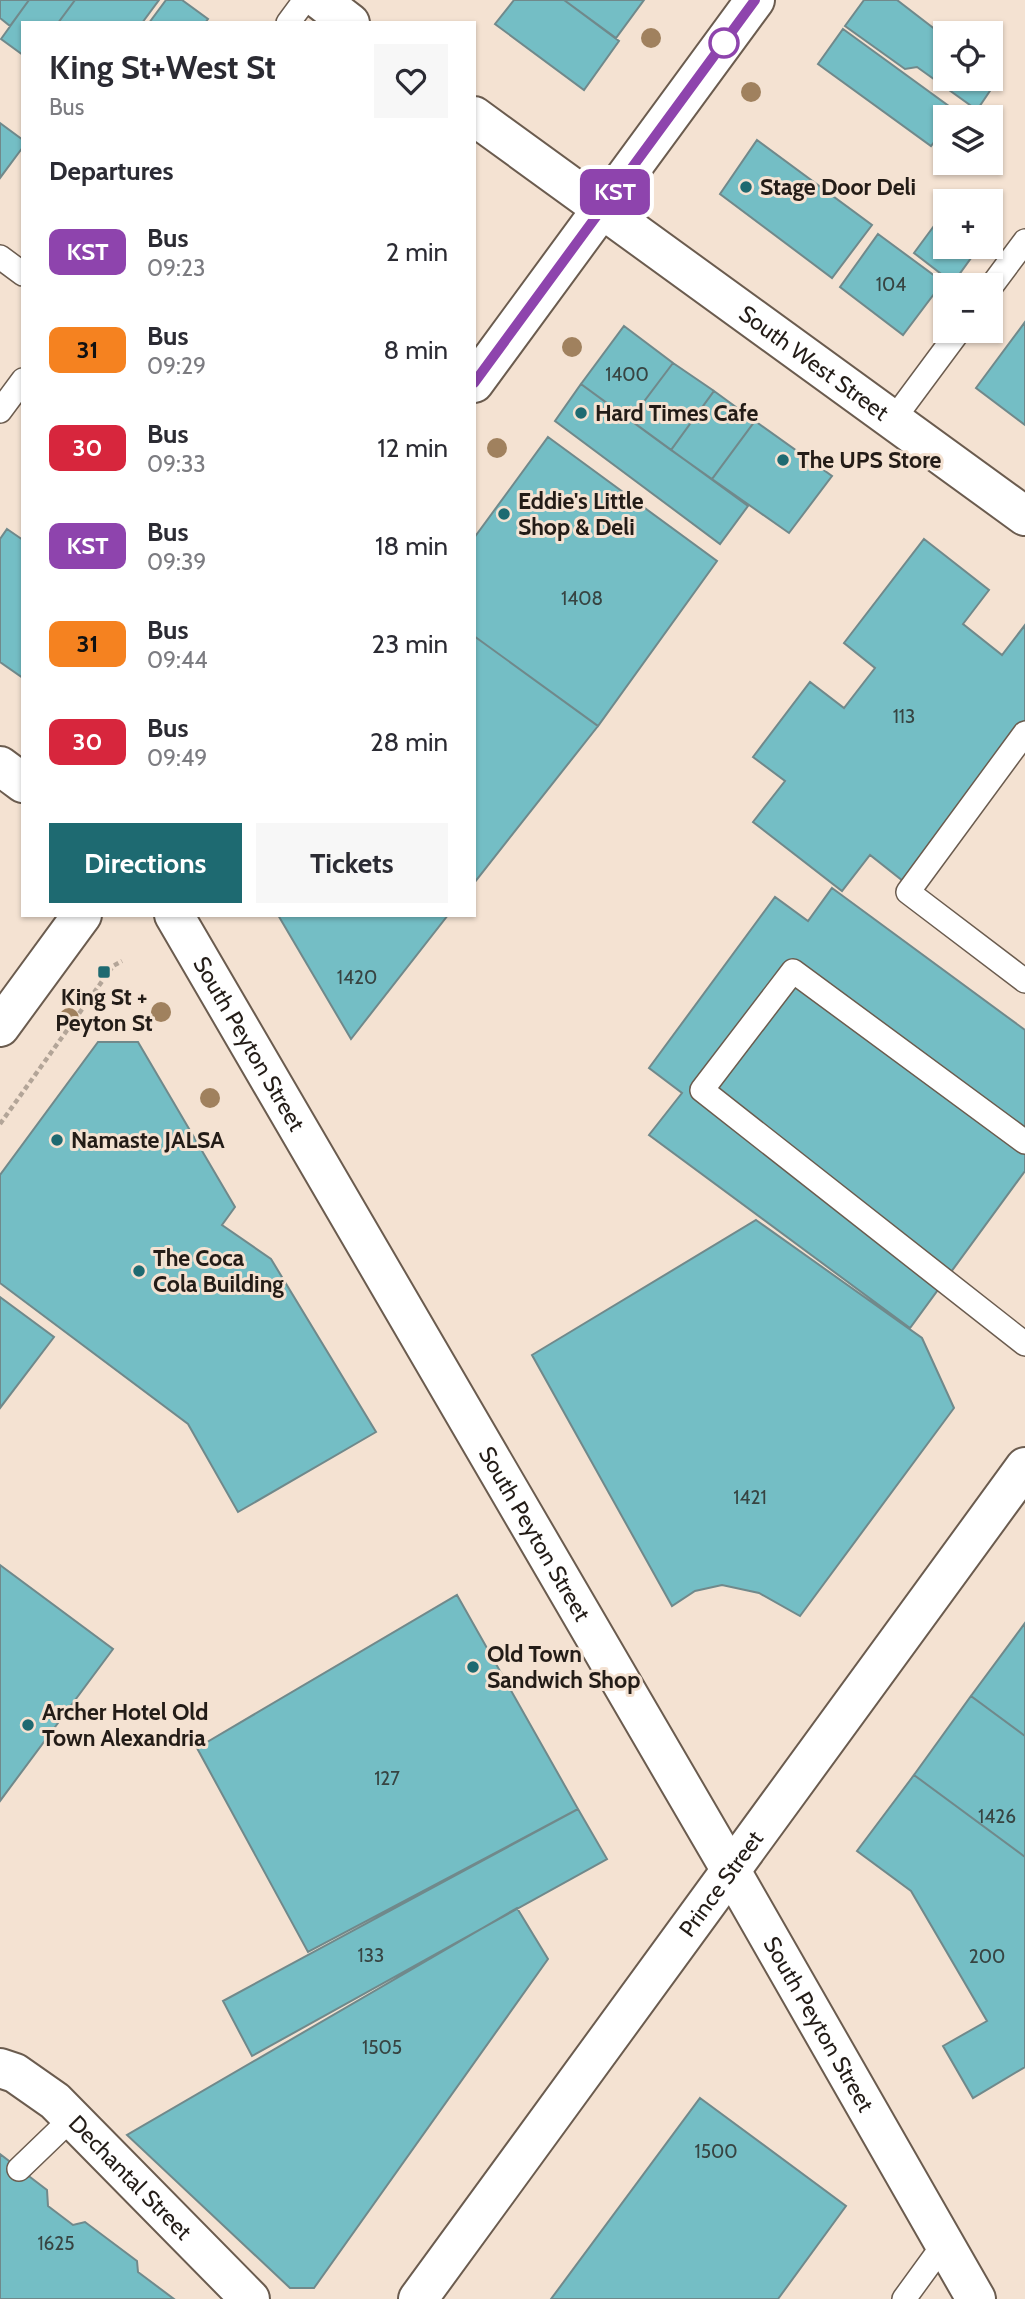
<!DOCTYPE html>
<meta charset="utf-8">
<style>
:root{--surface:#fff;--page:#f7f7f7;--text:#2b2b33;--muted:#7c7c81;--accent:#1e6a71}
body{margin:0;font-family:Cabin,sans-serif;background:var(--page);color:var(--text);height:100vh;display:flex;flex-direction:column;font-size:26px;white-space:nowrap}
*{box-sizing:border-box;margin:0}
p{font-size:23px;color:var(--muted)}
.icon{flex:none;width:38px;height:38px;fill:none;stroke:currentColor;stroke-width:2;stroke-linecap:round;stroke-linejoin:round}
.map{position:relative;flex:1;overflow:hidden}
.details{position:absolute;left:21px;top:21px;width:455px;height:896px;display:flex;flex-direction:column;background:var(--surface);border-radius:0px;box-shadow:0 2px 5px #0004}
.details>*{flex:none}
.badge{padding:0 14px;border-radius:10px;font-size:24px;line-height:46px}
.tools{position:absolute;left:933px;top:21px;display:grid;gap:14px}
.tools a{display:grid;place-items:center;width:70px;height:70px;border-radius:0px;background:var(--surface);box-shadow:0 2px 5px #0004;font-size:35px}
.map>.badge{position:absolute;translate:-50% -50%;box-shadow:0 0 0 4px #fff}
h2{padding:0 28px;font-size:26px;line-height:63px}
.round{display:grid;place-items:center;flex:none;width:74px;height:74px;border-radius:0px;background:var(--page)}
.summary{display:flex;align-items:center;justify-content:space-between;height:119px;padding:0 28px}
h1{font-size:33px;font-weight:800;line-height:52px}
.button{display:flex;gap:14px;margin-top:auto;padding:14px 28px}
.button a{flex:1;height:80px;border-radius:0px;background:var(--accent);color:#fff;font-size:28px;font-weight:800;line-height:80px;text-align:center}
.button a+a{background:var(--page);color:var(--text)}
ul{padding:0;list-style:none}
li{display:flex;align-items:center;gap:21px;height:98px;padding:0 28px}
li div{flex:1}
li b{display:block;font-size:26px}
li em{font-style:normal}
li .badge{min-width:77px;font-weight:700;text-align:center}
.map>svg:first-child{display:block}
</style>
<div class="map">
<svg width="1025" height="2299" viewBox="0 0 1025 2299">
<rect width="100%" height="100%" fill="#f4e2d2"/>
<path fill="#74bec5" stroke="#70898b" stroke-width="2" d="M 0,0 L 29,0 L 10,26 L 0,18 Z
M 29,0 L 75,0 L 58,23 L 23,23 L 23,55 L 1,39 Z
M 75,0 L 159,0 L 142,23 L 58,23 Z
M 166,0 L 182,0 L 208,19 L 205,23 L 149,23 Z
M 514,0 L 564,0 L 619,41 L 584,90 L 495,24 Z
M 564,0 L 644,0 L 616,38 Z
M 864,0 L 897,0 L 945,37 L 945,79 L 990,79 L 990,73 L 998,79 L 977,110 L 917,67 L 905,69 L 845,26 Z
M 843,29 L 957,112 L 953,117 L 945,117 L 945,128 L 931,146 L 818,64 Z
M 0,123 L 23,140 L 23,147 L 0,178 Z
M 757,140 L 872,225 L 832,278 L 720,194 Z
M 945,211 L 945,247 L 979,247 L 953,283 L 914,253 Z
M 878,234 L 943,282 L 903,335 L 840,287 Z
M 1025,322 L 1025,425 L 976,388 Z
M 624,326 L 673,363 L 630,420 L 581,384 Z
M 673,363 L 714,391 L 671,450 L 630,420 Z
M 581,384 L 748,506 L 720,544 L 555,421 Z
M 714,391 L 755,421 L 712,479 L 671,450 Z
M 755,421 L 832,476 L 789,533 L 712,479 Z
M 548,437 L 717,561 L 598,726 L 474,636 L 474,538 Z
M 7,529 L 23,540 L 23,678 L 0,662 L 0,539 Z
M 924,539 L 989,590 L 963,624 L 1002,655 L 1025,625 L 1025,724 L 903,881 L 870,855 L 842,891 L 753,822 L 785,781 L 753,757 L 810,682 L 844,708 L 875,668 L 844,643 Z
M 474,636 L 598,726 L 474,883 Z
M 832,888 L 1025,1030 L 1025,1171 L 910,1328 L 649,1135 L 682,1093 L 649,1068 L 775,897 L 808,921 Z
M 278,915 L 448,915 L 351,1039 Z
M 98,1042 L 138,1042 L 235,1207 L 222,1225 L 271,1259 L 376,1432 L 238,1512 L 188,1424 L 0,1283 L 0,1175 Z
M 756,1220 L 922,1338 L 954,1408 L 800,1616 L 759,1593 L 722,1585 L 695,1591 L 672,1606 L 532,1355 Z
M 0,1297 L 54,1337 L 0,1408 Z
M 0,1565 L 113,1649 L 0,1801 Z
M 457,1595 L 578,1809 L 308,1952 L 197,1748 Z
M 1025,1623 L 1025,1736 L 971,1696 Z
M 971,1696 L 1025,1736 L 1025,1857 L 914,1775 Z
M 914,1775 L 1025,1857 L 1025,2067 L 973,2098 L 943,2046 L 987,2021 L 911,1891 L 857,1851 Z
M 578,1809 L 607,1859 L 252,2056 L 223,2001 Z
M 517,1908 L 548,1959 L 314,2288 L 290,2288 L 127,2135 Z
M 700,2098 L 846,2206 L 778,2299 L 551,2299 Z
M 0,2154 L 47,2190 L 48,2206 L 73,2225 L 85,2222 L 137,2261 L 138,2272 L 174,2299 L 0,2299 Z"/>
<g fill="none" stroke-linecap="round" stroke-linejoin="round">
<defs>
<path id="lane" d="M 288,23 L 305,0
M 0,257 L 23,274
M 990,288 L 1025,241
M 0,411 L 23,380
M 893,420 L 959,331
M 1025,981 L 908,892 L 1025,733
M 1025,1142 L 793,971 L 702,1090 L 1025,1344
M 19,2169 L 72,2118
M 904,2299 L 944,2244"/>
<g id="street">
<path d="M 0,766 L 23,783"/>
<path id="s1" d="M 0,2068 L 15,2073 L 55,2101 L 250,2299"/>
</g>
<g id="secondary">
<path d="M 320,0 L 350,23"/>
<path id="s2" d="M 474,116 L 1025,516"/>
<path id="s3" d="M 174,915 L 730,1869 L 976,2299"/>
<path id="s4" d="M 418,2299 L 1025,1467"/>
</g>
<path id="primary" d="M 474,383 L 755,0
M 0,1027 L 82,915"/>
</defs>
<use href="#lane" stroke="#6b5c4f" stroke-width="26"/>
<use href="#street" stroke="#6b5c4f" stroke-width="42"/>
<use href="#secondary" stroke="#6b5c4f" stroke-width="42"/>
<use href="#primary" stroke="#6b5c4f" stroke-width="42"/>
<path stroke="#b3a598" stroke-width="4.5" stroke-dasharray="5 3.5" stroke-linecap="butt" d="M 0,1124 L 113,966 L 122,961"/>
<use href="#lane" stroke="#fff" stroke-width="23"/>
<use href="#street" stroke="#fff" stroke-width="38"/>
<use href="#secondary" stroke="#fff" stroke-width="38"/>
<use href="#primary" stroke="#fff" stroke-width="38"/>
</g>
<g fill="#a0815e">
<circle cx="651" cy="38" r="10"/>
<circle cx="751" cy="92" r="10"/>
<circle cx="572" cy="347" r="10"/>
<circle cx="497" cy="448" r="10"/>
<circle cx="161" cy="1012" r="10"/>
<circle cx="69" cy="1018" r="10"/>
<circle cx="210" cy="1098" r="10"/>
</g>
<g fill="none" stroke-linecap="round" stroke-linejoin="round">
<defs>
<path id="line" d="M 474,383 L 755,0"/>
</defs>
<use href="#line" stroke="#fff" stroke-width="16"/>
<use href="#line" stroke="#8e44ad" stroke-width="10"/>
</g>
<circle fill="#fff" stroke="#8e44ad" stroke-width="3.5" cx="724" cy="43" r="14"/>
<g fill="#1e6a71" stroke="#f4e2d2" stroke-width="2.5">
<circle cx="746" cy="187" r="7"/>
<circle cx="581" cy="413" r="7"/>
<circle cx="783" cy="460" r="7"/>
<circle cx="504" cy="514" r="7"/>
<rect x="97" y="965" width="14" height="14" rx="3.5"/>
<circle cx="57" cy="1140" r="7"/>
<circle cx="139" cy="1271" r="7"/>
<circle cx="473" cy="1667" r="7"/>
<circle cx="28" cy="1725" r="7"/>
</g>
<g text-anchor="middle" stroke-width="6" stroke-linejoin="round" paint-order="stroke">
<g font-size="19" fill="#374442">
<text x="891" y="291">104</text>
<text x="627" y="381">1400</text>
<text x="582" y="605">1408</text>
<text x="904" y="723">113</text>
<text x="357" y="984">1420</text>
<text x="750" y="1504">1421</text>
<text x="387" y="1785">127</text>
<text x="997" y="1823">1426</text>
<text x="371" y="1962">133</text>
<text x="987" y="1963">200</text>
<text x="382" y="2054">1505</text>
<text x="716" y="2158">1500</text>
<text x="56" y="2250">1625</text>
</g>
<g font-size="23" font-weight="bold" fill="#231c17" stroke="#f4e2d2" text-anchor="start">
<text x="760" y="195">Stage Door Deli</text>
<text x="595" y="421">Hard Times Cafe</text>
<text x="797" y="468">The UPS Store</text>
<text x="518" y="509">Eddie's Little<tspan x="518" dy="26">Shop &amp; Deli</tspan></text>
<text x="104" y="1005" text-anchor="middle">King St +<tspan x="104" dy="26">Peyton St</tspan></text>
<text x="71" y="1148">Namaste JALSA</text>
<text x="153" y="1266">The Coca<tspan x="153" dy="26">Cola Building</tspan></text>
<text x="487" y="1662">Old Town<tspan x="487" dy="26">Sandwich Shop</tspan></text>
<text x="42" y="1720">Archer Hotel Old<tspan x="42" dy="26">Town Alexandria</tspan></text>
</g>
<g font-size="23" fill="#231c17" stroke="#f4e2d2">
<text dy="8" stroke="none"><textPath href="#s2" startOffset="420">South West Street</textPath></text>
<text dy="8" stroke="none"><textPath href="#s3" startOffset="149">South Peyton Street</textPath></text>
<text dy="8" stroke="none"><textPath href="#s3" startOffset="716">South Peyton Street</textPath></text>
<text dy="8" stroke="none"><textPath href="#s4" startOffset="514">Prince Street</textPath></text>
<text dy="8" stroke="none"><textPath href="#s3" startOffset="1283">South Peyton Street</textPath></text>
<text dy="8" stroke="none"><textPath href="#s1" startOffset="172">Dechantal Street</textPath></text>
</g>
</g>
</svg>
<div class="tools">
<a><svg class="icon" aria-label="locate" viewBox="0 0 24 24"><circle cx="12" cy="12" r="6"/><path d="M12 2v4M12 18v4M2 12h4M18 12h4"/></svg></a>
<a><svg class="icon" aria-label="layers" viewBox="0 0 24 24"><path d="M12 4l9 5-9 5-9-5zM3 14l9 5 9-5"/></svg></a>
<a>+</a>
<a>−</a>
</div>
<b class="badge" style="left:615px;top:192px;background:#8e44ad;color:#fff">KST</b>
<section class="details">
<div class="summary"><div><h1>King St+West St</h1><p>Bus</p></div><a class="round"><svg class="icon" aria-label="heart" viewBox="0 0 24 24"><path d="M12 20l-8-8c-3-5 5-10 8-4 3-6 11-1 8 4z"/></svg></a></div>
<h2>Departures</h2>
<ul>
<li><span class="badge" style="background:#8e44ad;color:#fff">KST</span><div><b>Bus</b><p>09:23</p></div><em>2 min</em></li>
<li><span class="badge" style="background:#f58220;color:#111">31</span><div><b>Bus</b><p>09:29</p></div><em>8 min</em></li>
<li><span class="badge" style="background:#d7263d;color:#fff">30</span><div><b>Bus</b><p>09:33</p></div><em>12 min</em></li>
<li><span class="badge" style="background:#8e44ad;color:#fff">KST</span><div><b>Bus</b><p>09:39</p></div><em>18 min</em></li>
<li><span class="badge" style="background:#f58220;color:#111">31</span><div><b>Bus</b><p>09:44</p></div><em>23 min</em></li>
<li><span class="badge" style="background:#d7263d;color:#fff">30</span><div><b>Bus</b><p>09:49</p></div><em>28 min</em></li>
</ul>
<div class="button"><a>Directions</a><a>Tickets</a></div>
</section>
</div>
